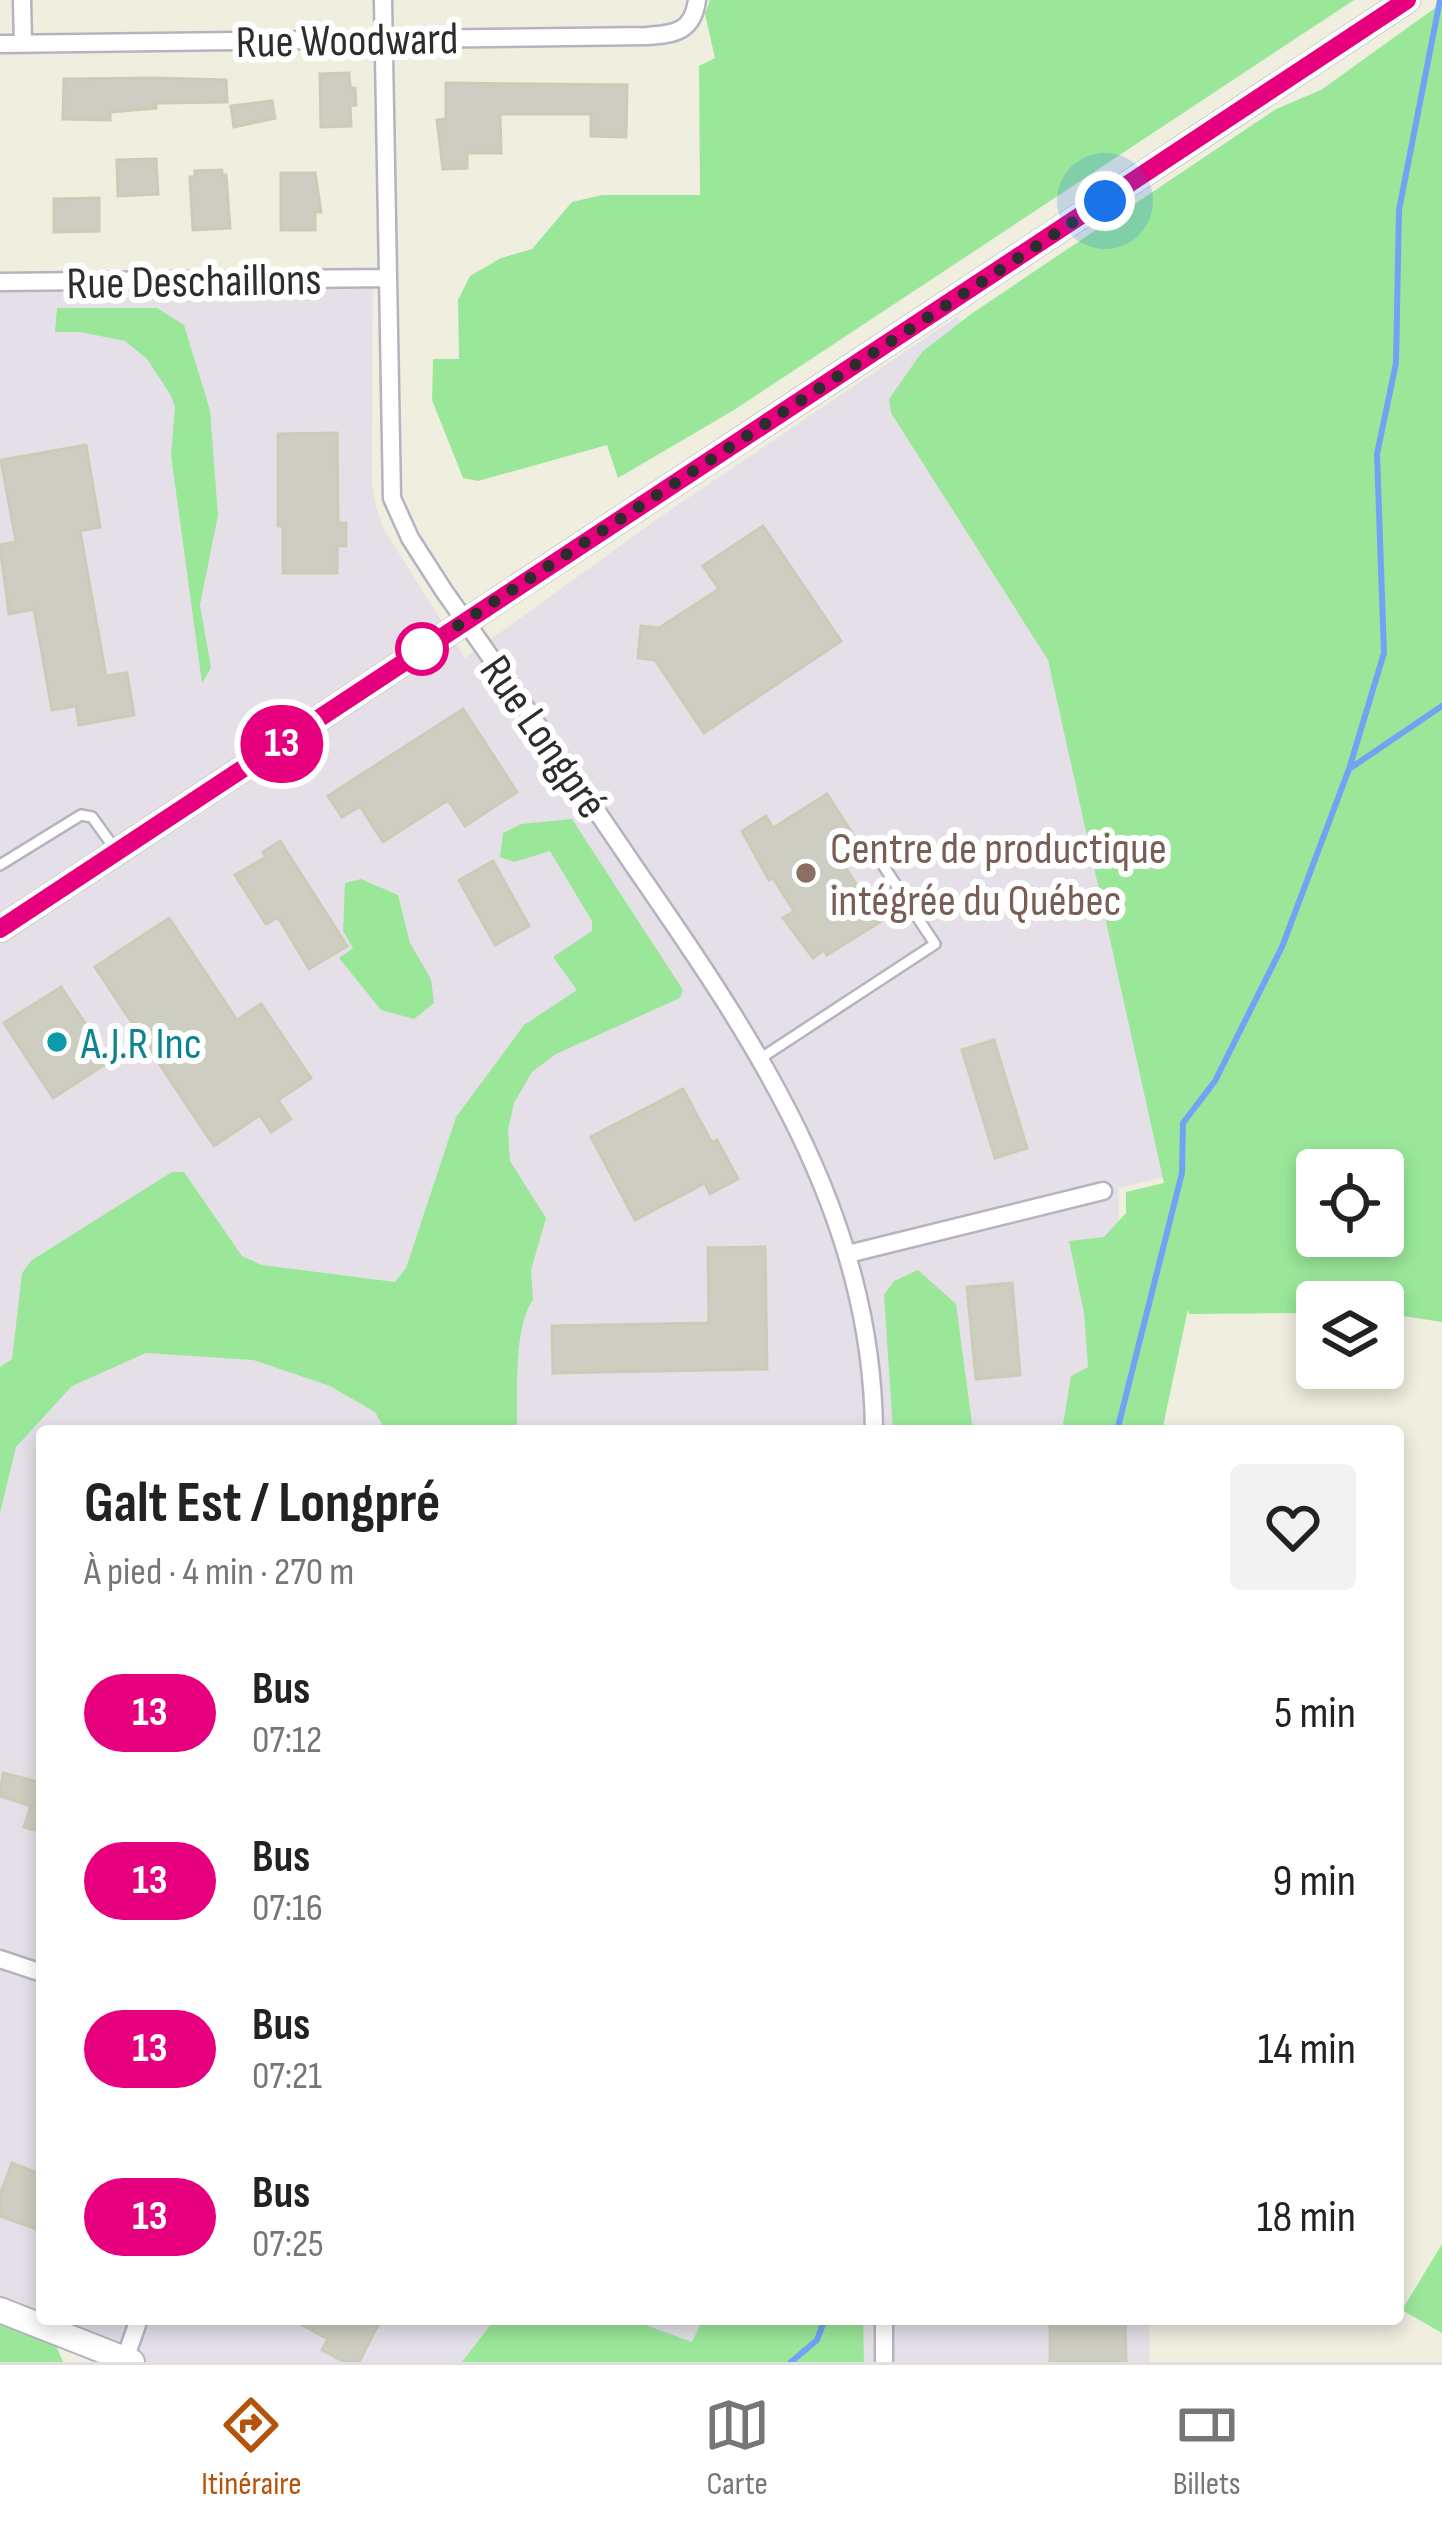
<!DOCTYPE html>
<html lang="fr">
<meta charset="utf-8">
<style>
:root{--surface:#fff;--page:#f2f2f2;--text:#222;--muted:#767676;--line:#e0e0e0;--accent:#b45309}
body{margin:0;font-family:"Sofia Sans Condensed",sans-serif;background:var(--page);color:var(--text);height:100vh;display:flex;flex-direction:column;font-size:45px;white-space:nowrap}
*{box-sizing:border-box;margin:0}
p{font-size:39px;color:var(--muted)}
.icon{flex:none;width:66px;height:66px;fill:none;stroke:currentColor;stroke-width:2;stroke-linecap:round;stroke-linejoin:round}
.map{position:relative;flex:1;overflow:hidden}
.panel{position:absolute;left:36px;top:1425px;width:1368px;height:900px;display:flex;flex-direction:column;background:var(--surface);border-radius:12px;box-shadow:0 6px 18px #0003}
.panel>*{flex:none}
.badge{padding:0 24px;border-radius:39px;font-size:42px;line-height:78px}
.buttons{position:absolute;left:1296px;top:1149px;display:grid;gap:24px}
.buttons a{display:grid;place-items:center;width:108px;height:108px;border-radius:12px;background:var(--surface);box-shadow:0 6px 18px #0003;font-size:60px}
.you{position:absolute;width:60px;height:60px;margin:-30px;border:9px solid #fff;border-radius:50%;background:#1a73e8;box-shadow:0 0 0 18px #1a73e833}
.map>.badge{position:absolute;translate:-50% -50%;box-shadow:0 0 0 6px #fff}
.round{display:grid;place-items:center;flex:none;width:126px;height:126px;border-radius:12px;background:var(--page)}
.headline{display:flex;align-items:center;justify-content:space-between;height:204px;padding:0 48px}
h1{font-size:57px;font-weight:700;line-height:90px}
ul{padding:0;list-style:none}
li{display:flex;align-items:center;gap:36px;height:168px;padding:0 48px}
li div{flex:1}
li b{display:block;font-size:45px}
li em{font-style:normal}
li .badge{min-width:132px;font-weight:700;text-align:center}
.tab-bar{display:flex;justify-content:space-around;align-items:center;height:168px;border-top:3px solid var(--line);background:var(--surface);font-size:33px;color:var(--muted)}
.tab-bar a{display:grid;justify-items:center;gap:6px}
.tab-bar .on{color:var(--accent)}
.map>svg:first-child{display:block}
</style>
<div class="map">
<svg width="1442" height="2362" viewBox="0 0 1442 2362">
<rect width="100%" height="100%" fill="#efeedf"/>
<path fill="#e5e0e8" d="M 373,281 L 372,485 L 377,510 L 383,528 L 465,658 L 667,512 L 958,316 L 1182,1173 L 1118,1188 L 1125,1431 L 42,1431 L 42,2319 L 1149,2319 L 1150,2362 L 132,2362 L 0,2310 L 0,290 Z"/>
<path fill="#9ae79a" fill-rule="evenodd" d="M 710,0 L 1354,0 L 734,410 L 618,478 L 607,445 L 478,481 L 463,478 L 432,400 L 433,359 L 459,359 L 458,300 L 470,276 L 501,258 L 532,249 L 572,202 L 602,195 L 700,195 L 699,66 L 715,58 L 705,14 Z
M 1442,3 L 1442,1322 L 1383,1313 L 1383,1302 L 1317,1302 L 1317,1313 L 1189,1314 L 1188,1309 L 1162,1431 L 1062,1431 L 1071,1376 L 1088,1367 L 1084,1313 L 1069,1241 L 1104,1237 L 1126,1213 L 1126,1192 L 1164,1183 L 1048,660 L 891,413 L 889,399 L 922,352 L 971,314 L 1276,109 L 1321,90 ZM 1317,1170 L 1383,1170 L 1383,1236 L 1317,1236 Z
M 57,308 L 157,308 L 184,325 L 210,410 L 218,515 L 200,605 L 211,668 L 202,683 L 171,455 L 175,407 L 170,394 L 147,359 L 125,341 L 80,332 L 55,332 Z
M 572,819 L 683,990 L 680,998 L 556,1054 L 532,1072 L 514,1103 L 508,1130 L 510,1161 L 546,1218 L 531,1270 L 533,1300 C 513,1327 518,1396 517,1431 L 386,1431 L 375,1412 L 330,1386 L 253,1360 L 146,1353 L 72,1386 L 16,1447 L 0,1513 L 0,1367 L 12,1359 L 22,1273 L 32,1260 L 172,1172 L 184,1172 L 242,1256 L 262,1265 L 395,1282 L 406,1268 L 456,1117 L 524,1025 L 577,990 L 553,957 L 592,931 L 592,921 L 550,851 L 514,862 L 500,857 L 503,833 L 521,824 Z
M 361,879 L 398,895 L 410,943 L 431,979 L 434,1003 L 414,1019 L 381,1010 L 339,958 L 353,948 L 343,931 L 345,883 Z
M 918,1270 L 956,1304 L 973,1431 L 893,1431 L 884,1295 L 894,1281 Z
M 1442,2244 L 1442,2333 L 1402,2310 Z
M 495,2319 L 629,2319 L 692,2342 L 703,2319 L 863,2319 L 864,2362 L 462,2362 Z
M 0,2323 L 56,2345 L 63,2362 L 0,2362 Z"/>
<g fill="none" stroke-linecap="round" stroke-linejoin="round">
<path stroke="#6fa3f4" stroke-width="6" d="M 1352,767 L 1442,706
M 1117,1431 L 1182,1173 L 1183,1123 L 1215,1081 L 1282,947 L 1349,769 L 1384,653 L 1377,454 L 1396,363 L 1399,210 L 1440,0
M 791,2362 L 817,2340 L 825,2319"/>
</g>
<path fill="#cecdc2" stroke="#cbcbb8" stroke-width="3" d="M 349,73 L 350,88 L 355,88 L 356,105 L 350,106 L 351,126 L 321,127 L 320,74 Z
M 155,78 L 226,80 L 227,102 L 156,103 L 156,108 L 110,112 L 110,120 L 63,119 L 64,79 Z
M 446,83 L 627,85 L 626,137 L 591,136 L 591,114 L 500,114 L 501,153 L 467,153 L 467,168 L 443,169 L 437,120 L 446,119 Z
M 272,101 L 275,118 L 234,127 L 231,106 Z
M 156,159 L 158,194 L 118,196 L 117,160 Z
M 222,170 L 222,175 L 226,175 L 230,228 L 193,230 L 190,177 L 195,177 L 195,171 Z
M 281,173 L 315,173 L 321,212 L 315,212 L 315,230 L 281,230 Z
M 99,198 L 99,231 L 54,232 L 54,199 Z
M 337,433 L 338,523 L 346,523 L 346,546 L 337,546 L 337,573 L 283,573 L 283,526 L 278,526 L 278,434 Z
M 86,445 L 100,527 L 80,531 L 106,676 L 127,673 L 134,715 L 79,725 L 76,706 L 52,710 L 34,609 L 9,614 L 0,545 L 16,542 L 1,460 Z
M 763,526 L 841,641 L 704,733 L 655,660 L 638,658 L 641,626 L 659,628 L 719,589 L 703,566 Z
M 463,709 L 517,792 L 465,826 L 448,800 L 383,842 L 360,806 L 342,817 L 328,796 Z
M 827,794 L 859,844 L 848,850 L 854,859 L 844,865 L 880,922 L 827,955 L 824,950 L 813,958 L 783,918 L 794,911 L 773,878 L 769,880 L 742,831 L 766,816 L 773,828 Z
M 280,841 L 347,946 L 309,969 L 278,917 L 266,924 L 235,875 L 266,857 L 263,852 Z
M 493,861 L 529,926 L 495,945 L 459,880 Z
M 169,918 L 237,1020 L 261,1004 L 311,1078 L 278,1100 L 291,1119 L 271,1132 L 260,1115 L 214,1146 L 95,967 Z
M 61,987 L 110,1061 L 53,1098 L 4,1023 Z
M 994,1040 L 1027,1148 L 995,1158 L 962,1050 Z
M 683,1089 L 712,1143 L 717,1140 L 738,1179 L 710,1194 L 705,1183 L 635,1220 L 591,1137 Z
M 765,1247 L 767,1369 L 553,1373 L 552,1326 L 709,1323 L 708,1248 Z
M 1012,1283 L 1020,1375 L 976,1379 L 967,1287 Z
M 3,1773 L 42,1783 L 42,1832 L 24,1827 L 31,1806 L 0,1796 Z
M 12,2163 L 42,2175 L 42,2231 L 0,2216 L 0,2195 Z
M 291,2319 L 381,2319 L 359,2362 L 345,2362 L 322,2350 L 328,2339 Z
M 1050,2319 L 1125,2319 L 1126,2362 L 1050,2362 Z"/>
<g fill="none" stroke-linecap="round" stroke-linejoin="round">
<defs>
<path id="lane" d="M 0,865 L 81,815 L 92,817 L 115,849
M 761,1058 L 935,944 L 871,847"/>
<path id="street" d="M 22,0 L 23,44
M 383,0 L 392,498 L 410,538 L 444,591 C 509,683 573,776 636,869 C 755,1041 872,1213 874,1431
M 0,44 L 647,36 C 676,34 693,31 697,0
M 0,282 L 387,278
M 848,1254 L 1103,1191
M 0,1959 L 42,1973
M 884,2319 L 884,2362
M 125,2359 L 139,2319"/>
<path id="secondary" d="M 0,929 L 1407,0
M 0,2310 L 132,2362"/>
</defs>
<use href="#lane" stroke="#b5b3c1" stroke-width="14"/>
<use href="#street" stroke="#b5b3c1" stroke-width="21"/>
<use href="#secondary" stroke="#b5b3c1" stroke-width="28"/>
<use href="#lane" stroke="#fff" stroke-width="9"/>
<use href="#street" stroke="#fff" stroke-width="16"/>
<use href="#secondary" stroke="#fff" stroke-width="24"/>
</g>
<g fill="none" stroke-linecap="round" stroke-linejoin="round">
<defs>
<path id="line" d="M 0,929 L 1407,0"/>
</defs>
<use href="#line" stroke="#fff" stroke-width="27"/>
<use href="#line" stroke="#e6007e" stroke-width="18"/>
<path stroke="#2d2d2d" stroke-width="12" stroke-dasharray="0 21.6" d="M 422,649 L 1105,201"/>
</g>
<circle fill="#fff" stroke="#e6007e" stroke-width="6" cx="422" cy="649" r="24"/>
<circle fill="#8d6e63" stroke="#fff" stroke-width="4.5" cx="806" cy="873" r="12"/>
<circle fill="#0f9aa8" stroke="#fff" stroke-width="4.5" cx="57" cy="1042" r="12"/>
<g text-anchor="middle" stroke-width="12" stroke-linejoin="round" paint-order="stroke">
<g font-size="45" fill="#2d2d2d" stroke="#fff">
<text transform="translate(347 39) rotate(-1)" y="16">Rue Woodward</text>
<text transform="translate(194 280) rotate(-1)" y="16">Rue Deschaillons</text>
<text transform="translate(545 736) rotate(55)" y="16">Rue Longpré</text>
</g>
<g font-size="45" fill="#785e54" stroke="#fff" text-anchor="start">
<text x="830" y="863">Centre de productique<tspan x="830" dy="52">intégrée du Québec</tspan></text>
</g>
<g font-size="45" fill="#0d838f" stroke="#fff" text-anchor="start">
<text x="81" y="1058">A.J.R Inc</text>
</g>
</g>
</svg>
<div class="buttons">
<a><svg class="icon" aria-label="locate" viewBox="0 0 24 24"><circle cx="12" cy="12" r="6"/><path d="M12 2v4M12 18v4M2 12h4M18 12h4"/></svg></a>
<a><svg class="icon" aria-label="layers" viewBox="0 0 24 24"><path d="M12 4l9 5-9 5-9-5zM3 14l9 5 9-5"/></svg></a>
</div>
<div class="you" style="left:1105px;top:201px"></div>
<b class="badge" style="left:282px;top:744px;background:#e6007e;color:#fff">13</b>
<section class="panel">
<div class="headline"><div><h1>Galt Est / Longpré</h1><p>À pied · 4 min · 270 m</p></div><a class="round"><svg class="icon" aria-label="heart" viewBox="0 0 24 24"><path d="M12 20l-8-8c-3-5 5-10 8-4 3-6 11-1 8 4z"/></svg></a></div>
<ul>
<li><span class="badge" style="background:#e6007e;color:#fff">13</span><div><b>Bus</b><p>07:12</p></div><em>5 min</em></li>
<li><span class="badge" style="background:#e6007e;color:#fff">13</span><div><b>Bus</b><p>07:16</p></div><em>9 min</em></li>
<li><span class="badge" style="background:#e6007e;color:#fff">13</span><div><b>Bus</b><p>07:21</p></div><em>14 min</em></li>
<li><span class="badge" style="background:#e6007e;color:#fff">13</span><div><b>Bus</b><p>07:25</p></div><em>18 min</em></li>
</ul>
</section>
</div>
<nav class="tab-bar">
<a class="on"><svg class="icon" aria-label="directions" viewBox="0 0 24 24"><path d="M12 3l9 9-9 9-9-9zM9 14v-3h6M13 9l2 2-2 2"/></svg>Itinéraire</a>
<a><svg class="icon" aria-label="map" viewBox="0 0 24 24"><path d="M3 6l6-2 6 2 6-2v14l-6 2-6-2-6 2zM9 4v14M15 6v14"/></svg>Carte</a>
<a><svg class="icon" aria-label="tickets" viewBox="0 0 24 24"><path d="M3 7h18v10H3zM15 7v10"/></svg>Billets</a>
</nav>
